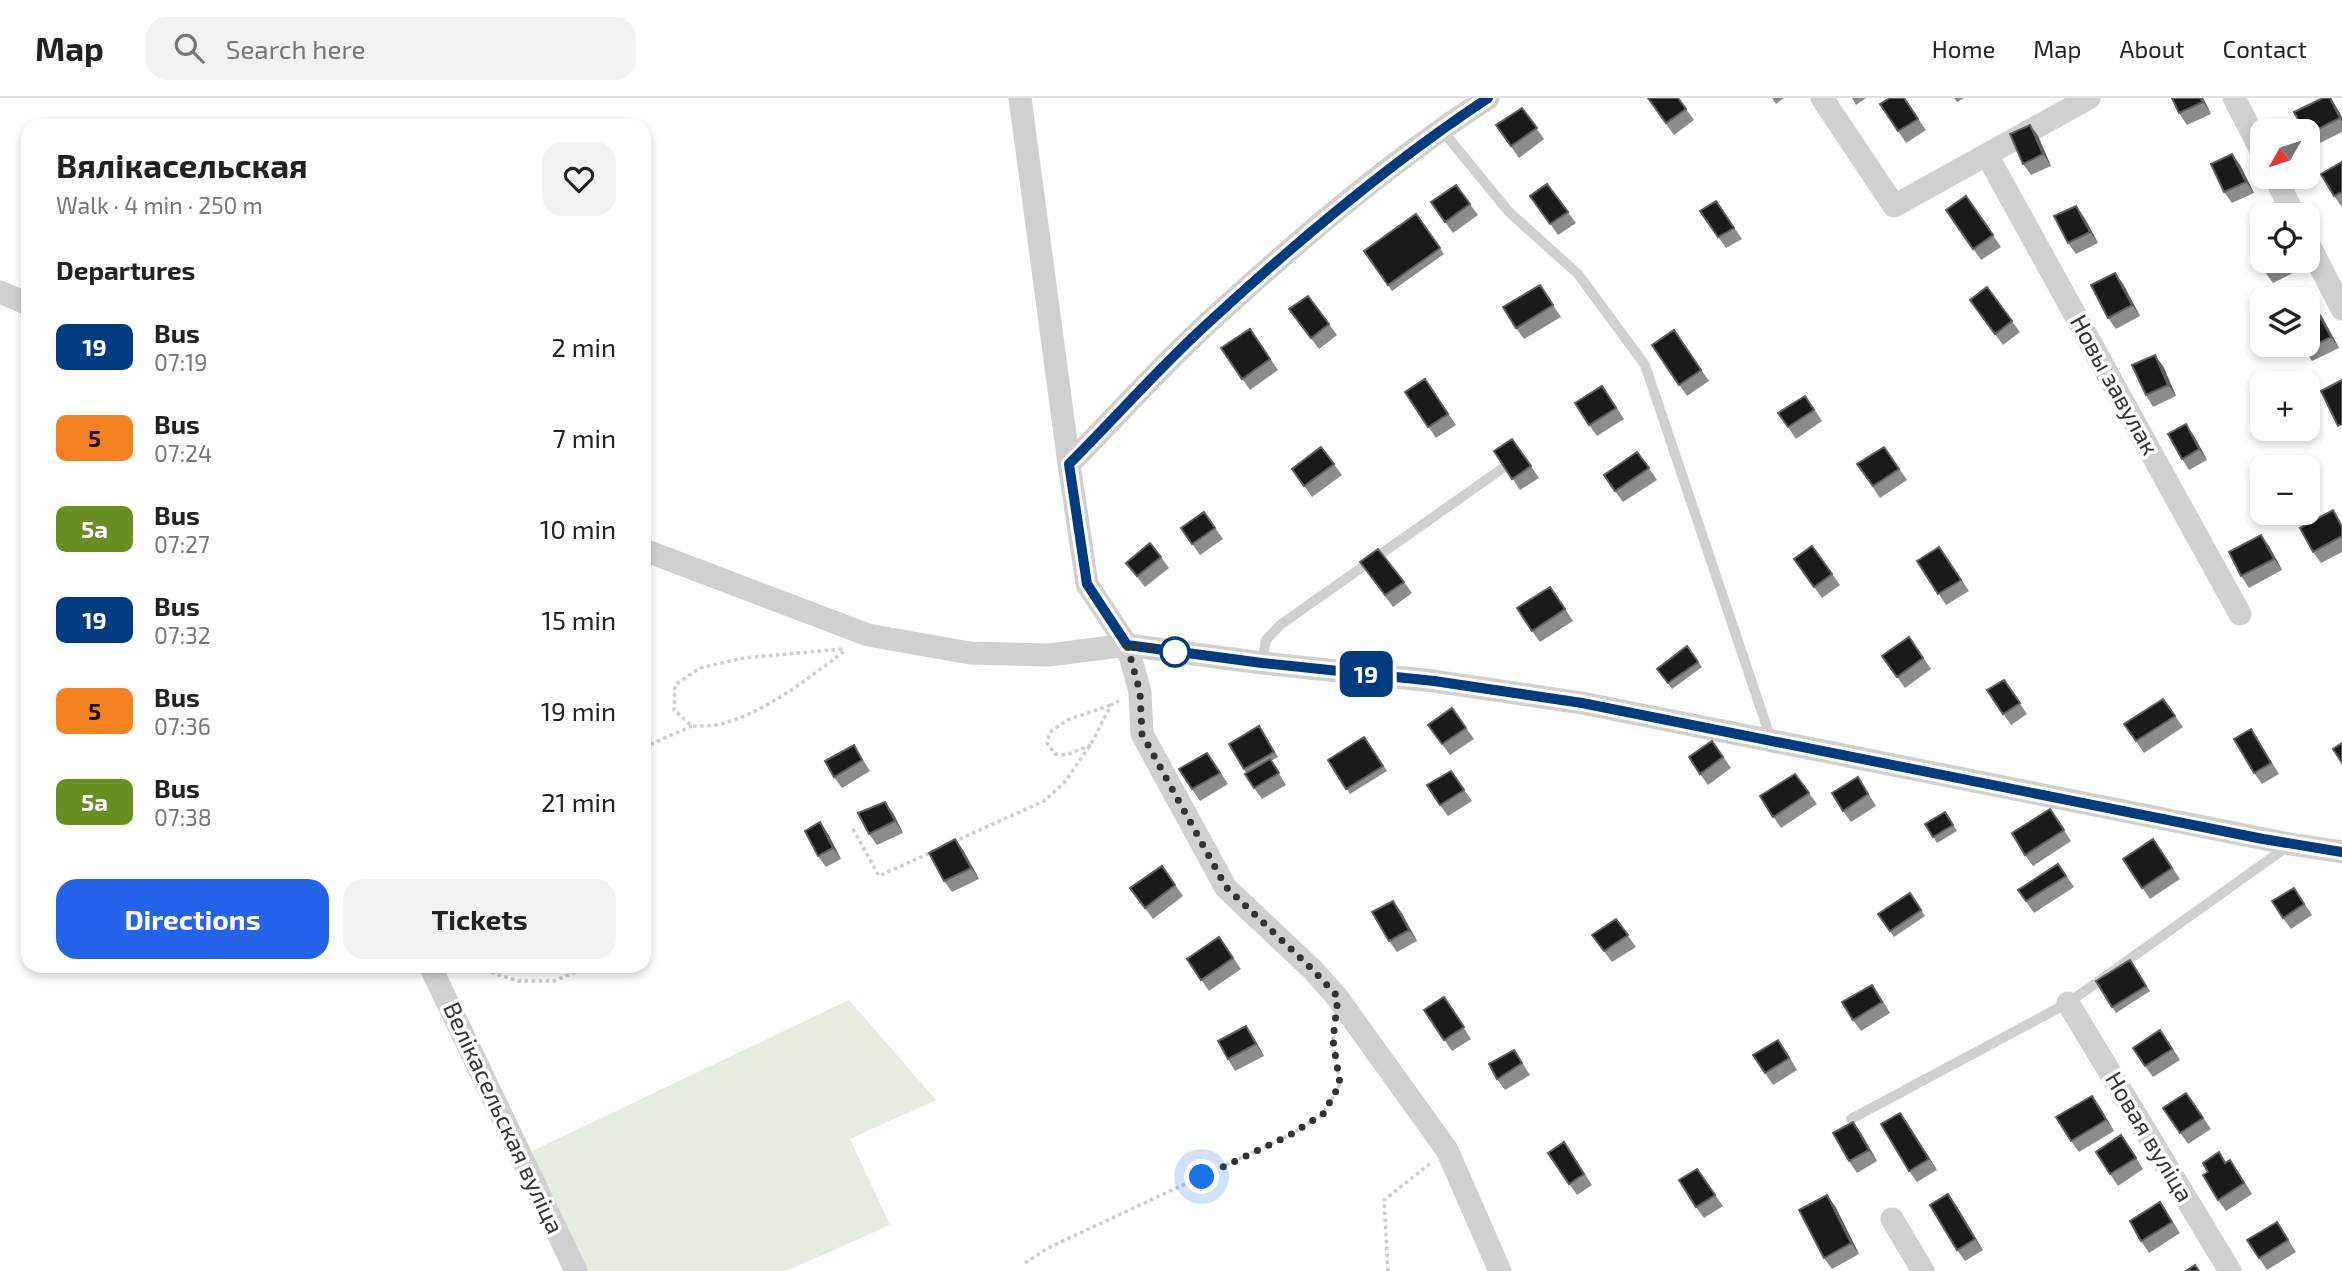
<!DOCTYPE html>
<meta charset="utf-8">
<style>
:root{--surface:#fff;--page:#f2f2f2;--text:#222;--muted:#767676;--line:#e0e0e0;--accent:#2563eb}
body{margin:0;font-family:"Exo 2",sans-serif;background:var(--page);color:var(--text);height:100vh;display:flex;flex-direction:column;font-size:26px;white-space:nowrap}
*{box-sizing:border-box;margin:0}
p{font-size:23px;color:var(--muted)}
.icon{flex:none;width:38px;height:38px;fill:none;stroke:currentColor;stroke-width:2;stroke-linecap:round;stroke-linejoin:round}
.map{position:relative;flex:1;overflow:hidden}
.side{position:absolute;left:21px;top:21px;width:630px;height:854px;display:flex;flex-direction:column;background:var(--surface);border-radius:21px;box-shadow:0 4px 10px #0003}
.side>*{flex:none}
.badge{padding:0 14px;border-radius:10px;font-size:24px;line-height:46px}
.needle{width:46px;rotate:231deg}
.tools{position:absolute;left:2250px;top:21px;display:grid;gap:14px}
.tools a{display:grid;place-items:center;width:70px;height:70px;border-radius:14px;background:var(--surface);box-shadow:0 4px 10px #0003;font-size:35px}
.you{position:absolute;width:35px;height:35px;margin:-18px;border:5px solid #fff;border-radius:50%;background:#1a73e8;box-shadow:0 0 0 10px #1a73e833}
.map>.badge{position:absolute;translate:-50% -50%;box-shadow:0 0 0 4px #fff}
h2{padding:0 35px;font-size:26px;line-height:63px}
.round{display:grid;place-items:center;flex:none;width:74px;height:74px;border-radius:21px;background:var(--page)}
.summary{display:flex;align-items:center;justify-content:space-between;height:119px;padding:0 35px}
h1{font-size:33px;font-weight:700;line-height:52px}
.cta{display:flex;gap:14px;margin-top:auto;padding:14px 35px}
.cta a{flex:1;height:80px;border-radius:21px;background:var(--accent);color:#fff;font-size:28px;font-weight:700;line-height:80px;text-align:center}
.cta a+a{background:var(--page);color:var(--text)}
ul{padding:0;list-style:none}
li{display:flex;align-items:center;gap:21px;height:91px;padding:0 35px}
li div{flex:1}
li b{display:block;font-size:26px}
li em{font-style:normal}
li .badge{min-width:77px;font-weight:700;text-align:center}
header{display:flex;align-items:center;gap:42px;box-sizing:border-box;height:98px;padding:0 35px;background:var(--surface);border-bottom:2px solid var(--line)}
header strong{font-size:33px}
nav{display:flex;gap:38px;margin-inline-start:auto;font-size:24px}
.search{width:490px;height:63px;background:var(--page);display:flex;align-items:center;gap:18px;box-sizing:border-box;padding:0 24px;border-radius:21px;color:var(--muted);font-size:26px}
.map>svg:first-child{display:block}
</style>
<header>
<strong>Map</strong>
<div class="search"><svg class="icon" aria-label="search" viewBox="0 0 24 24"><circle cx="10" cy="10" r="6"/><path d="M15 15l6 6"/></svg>Search here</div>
<nav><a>Home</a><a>Map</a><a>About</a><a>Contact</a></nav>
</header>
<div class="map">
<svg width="2342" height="1173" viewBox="0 0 2342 1173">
<rect width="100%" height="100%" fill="#fff"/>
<path fill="#e6ecdf" d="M 849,902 L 936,1002 L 850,1041 L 890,1127 L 786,1173 L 587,1173 L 530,1054 Z"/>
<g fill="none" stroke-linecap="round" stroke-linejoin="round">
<path stroke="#cdcdcd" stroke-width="3.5" stroke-dasharray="3.5 3.5" stroke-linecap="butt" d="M 842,551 L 744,560 L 700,570 L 675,587 L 674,612 L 692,628 C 703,628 715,628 725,625 C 771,611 808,580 846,552
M 1091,647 L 1066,657 L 1055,656 L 1047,645 L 1050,634 L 1067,622 L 1111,607
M 644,649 L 692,628
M 853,731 L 879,778 L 934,753
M 953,744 L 1044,703 L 1064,685 L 1091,646 L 1111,607 L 1119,603
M 471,868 L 518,883 L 554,883 L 590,868
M 1025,1165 L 1048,1150 L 1290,1037 L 1323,1016 L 1340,986 L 1333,942 L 1334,933
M 1388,1173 L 1384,1102 L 1432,1064"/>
<path stroke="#d0d0d0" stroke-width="10" d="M 1441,31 L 1509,114 L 1578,176 L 1645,267 L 1772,644
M 1262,565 L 1266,542 L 1280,527 L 1503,370
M 1851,1021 L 2068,905 L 2288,748"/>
<path stroke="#d0d0d0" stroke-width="23" d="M 1020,0 L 1069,366
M 1488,0 C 1388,65 1295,145 1207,226 C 1159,270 1115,320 1069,366 L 1087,486 L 1127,547 L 1140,594 L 1142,636 L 1226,790 L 1313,872 L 1337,899 L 1447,1052 L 1500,1173
M 1822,0 L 1894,108 L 2089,0
M 2234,0 L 2263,56
M 1987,57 L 2240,516
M 2275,79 L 2294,117
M 2308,145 L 2342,211
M 0,194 L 28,206
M 644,452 L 868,537 L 970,555 L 1049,557 L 1127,547 L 1262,565 L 1434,583 L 1582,605 L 2290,746 L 2342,754
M 430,868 L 576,1173
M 2068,905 L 2230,1173
M 1892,1121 L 1923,1173"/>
</g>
<path fill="#8c8c8c" d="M 1648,0 L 1678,0 L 1694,22 L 1674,37 Z
M 1772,0 L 1784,0 L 1776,6 Z
M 1852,0 L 1866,0 L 1856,7 Z
M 1904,0 L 1926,32 L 1906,45 L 1880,6 Z
M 1954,0 L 1964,0 L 1957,4 Z
M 2203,0 L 2211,16 L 2187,27 L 2179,15 Z
M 2331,0 L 2342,19 L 2342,34 L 2314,48 L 2308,40 L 2308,33 Z
M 1522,10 L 1544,41 L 1519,60 L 1496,27 Z
M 2030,27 L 2038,38 L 2051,68 L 2031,77 L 2023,66 Z
M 2232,56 L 2240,67 L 2254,95 L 2232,105 L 2224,94 Z
M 2342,64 L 2342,109 L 2334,98 Z
M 1547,86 L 1576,125 L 1558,137 L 1530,98 Z
M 1456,87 L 1478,117 L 1453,135 L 1431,104 Z
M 1966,98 L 2001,149 L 1981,162 L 1946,112 Z
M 1716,103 L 1742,141 L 1726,150 L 1700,113 Z
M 1416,116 L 1444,156 L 1392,193 L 1364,153 Z
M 2084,119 L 2098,145 L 2076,156 L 2068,145 Z
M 2289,163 L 2295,174 L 2273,185 L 2265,174 Z
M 2123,186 L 2140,218 L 2116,231 L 2108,220 Z
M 1540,187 L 1561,219 L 1524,241 L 1516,230 Z
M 1987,189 L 2020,234 L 2003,247 L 1970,202 Z
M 1308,198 L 1337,237 L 1319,251 L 1289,211 Z
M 2321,217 L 2339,250 L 2312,263 L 2305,252 Z
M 1250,231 L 1278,272 L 1250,292 L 1221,250 Z
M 1674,232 L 1709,283 L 1687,298 L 1652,247 Z
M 2163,268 L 2176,298 L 2153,309 L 2146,297 Z
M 1425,281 L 1456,327 L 1436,340 L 1405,294 Z
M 1610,299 L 1624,321 L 1597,338 L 1589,327 Z
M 1813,309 L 1822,323 L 1796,341 L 1788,329 Z
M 2194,338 L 2207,362 L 2189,372 L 2182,361 Z
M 1512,341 L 1539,380 L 1520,392 L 1494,353 Z
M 1321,349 L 1342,377 L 1312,399 L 1292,371 Z
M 1884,349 L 1907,382 L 1880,400 L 1857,366 Z
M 1649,370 L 1657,382 L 1623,404 L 1615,393 Z
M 2333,412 L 2342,426 L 2342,454 L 2321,465 L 2313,454 Z
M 1204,414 L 1223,441 L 1200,457 L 1181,430 Z
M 2261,437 L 2269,448 L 2282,472 L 2249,490 L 2241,478 Z
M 1812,448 L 1840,487 L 1822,500 L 1794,461 Z
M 1939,449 L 1969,493 L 1946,507 L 1917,463 Z
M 1161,459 L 1169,470 L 1145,489 L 1126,465 Z
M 1360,464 L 1404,484 L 1412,495 L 1393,509 Z
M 1558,500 L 1573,523 L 1540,544 L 1532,533 Z
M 1909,539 L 1931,571 L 1905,590 L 1882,558 Z
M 1687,548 L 1702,569 L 1672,591 L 1657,571 Z
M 2004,582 L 2027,616 L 2011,627 L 1987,592 Z
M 1452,610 L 1474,641 L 1450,657 L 1428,627 Z
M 2175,618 L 2183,629 L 2144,655 L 2136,643 Z
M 2251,631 L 2279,676 L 2262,686 L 2254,675 Z
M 1263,634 L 1278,659 L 1271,663 L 1286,687 L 1262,701 L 1254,690 L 1244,671 Z
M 1364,639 L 1387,673 L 1350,696 L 1328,662 Z
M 1712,643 L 1731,670 L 1708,687 L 1700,676 Z
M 854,647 L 870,673 L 842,690 L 834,679 Z
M 1215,666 L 1228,686 L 1200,703 L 1192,691 Z
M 1451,673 L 1472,703 L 1448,718 L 1440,707 Z
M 1795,676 L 1817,706 L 1781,730 L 1760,698 Z
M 1858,679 L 1876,708 L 1851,724 L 1843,713 Z
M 2050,711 L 2071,743 L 2033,768 L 2025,757 Z
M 1945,714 L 1957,733 L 1937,745 L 1925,726 Z
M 893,715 L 903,735 L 877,747 L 869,736 Z
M 820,724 L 828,736 L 841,761 L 826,769 L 818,758 Z
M 955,741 L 963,752 L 979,781 L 952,794 L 944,783 Z
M 2153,741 L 2180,781 L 2150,801 L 2123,761 Z
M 2058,766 L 2074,789 L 2034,815 L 2018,792 Z
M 1162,768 L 1183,798 L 1153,821 L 1130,790 Z
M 2294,790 L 2312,817 L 2291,831 L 2283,820 Z
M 1910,795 L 1925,818 L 1894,839 L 1878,816 Z
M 1393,803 L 1401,814 L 1417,843 L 1397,854 L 1389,843 Z
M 1616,821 L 1636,849 L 1612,864 L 1592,837 Z
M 1219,839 L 1241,871 L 1209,893 L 1187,861 Z
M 2130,862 L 2150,893 L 2116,915 L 2096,883 Z
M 1880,898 L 1890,915 L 1861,933 L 1853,922 Z
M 1452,911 L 1471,941 L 1452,953 L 1424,912 Z
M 1246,928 L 1254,940 L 1264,958 L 1235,973 L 1228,961 Z
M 2168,943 L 2180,962 L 2153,979 L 2145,968 Z
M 1514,952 L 1530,977 L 1505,992 L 1497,981 Z
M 1786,953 L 1797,972 L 1773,987 L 1765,975 Z
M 2186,995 L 2211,1031 L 2188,1046 L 2163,1010 Z
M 2092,998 L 2114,1033 L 2079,1054 L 2071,1043 Z
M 1900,1015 L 1937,1072 L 1917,1084 L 1909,1073 Z
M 1853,1024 L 1861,1035 L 1877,1063 L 1857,1075 L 1849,1063 Z
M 2129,1049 L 2143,1071 L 2118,1088 L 2110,1076 Z
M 2219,1054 L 2226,1064 L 2238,1073 L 2252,1096 L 2226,1113 L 2218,1102 L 2208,1074 Z
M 1548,1055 L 1572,1056 L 1592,1087 L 1577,1097 Z
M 1697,1071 L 1723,1108 L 1704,1120 L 1696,1109 Z
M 1948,1096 L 1983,1152 L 1965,1163 L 1957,1152 Z
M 1835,1108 L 1859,1156 L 1832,1171 L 1824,1160 Z
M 2168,1116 L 2180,1135 L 2149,1155 L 2141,1143 Z
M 2277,1124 L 2296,1154 L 2267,1172 L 2259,1160 Z"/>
<path fill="#5f5f5f" d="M 2200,0 L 2203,0 L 2211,16 L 2203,4 Z
M 2331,0 L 2342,19 L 2342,23 L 2340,20 Z
M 2030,27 L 2038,38 L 2051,68 L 2043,56 Z
M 2232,56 L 2240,67 L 2254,95 L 2246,84 Z
M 2076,108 L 2084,119 L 2098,145 L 2090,134 Z
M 2115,175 L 2123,186 L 2140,218 L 2132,207 Z
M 2313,206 L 2321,217 L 2339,250 L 2331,239 Z
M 2155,257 L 2163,268 L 2176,298 L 2168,287 Z
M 2186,326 L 2194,338 L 2207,362 L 2199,351 Z
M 2261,437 L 2269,448 L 2282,472 L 2274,461 Z
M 885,704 L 893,715 L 903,735 L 895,723 Z
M 820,724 L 828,736 L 841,761 L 833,750 Z
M 955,741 L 963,752 L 979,781 L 971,770 Z
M 1393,803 L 1401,814 L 1417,843 L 1409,832 Z
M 1246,928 L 1254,940 L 1264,958 L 1256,946 Z
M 2092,998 L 2100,1009 L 2114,1033 L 2106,1022 Z
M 1900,1015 L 1908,1026 L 1937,1072 L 1929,1061 Z
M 1853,1024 L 1861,1035 L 1877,1063 L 1869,1052 Z
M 1948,1096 L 1956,1107 L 1983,1152 L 1975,1141 Z
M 1827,1097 L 1835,1108 L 1859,1156 L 1851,1145 Z"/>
<path fill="#1a1a1a" stroke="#5f5f5f" stroke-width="2" d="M 1648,0 L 1678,0 L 1686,11 L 1666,25 Z
M 1890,0 L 1904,0 L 1918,21 L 1898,33 L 1880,6 Z
M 2172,0 L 2200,0 L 2203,4 L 2179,15 Z
M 2323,0 L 2330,0 L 2340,20 L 2308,36 L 2308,33 L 2304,33 L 2294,14 Z
M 1522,10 L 1537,30 L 1511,48 L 1496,27 Z
M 2030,27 L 2043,56 L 2023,66 L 2010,36 Z
M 2232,56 L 2246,84 L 2224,94 L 2211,66 Z
M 2342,64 L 2342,94 L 2334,98 L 2321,76 Z
M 1547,86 L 1568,114 L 1550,126 L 1530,98 Z
M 1456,87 L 1470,106 L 1445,124 L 1431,104 Z
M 1966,98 L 1993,137 L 1973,151 L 1946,112 Z
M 1716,103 L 1734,130 L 1718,139 L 1700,113 Z
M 2076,108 L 2090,134 L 2068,145 L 2054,118 Z
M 1416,116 L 1440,150 L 1388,187 L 1364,153 Z
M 2263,137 L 2263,163 L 2287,163 L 2265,174 L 2251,143 Z
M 2115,175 L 2132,207 L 2108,220 L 2091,187 Z
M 1540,187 L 1553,207 L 1516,230 L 1503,209 Z
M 1987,189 L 2012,223 L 1995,236 L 1970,202 Z
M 1308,198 L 1329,226 L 1311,240 L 1289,211 Z
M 2313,206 L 2331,239 L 2305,252 L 2302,247 L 2308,247 L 2308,209 Z
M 1250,231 L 1270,261 L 1242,281 L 1221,250 Z
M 1674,232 L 1701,272 L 1679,287 L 1652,247 Z
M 2155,257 L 2168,287 L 2146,297 L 2132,267 Z
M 1425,281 L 1448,316 L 1428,329 L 1405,294 Z
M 2342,282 L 2342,326 L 2338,328 L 2321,293 Z
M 1602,288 L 1616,310 L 1589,327 L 1575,305 Z
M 1805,298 L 1814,312 L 1788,329 L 1778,315 Z
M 2186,326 L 2199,351 L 2182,361 L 2168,336 Z
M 1512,341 L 1531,368 L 1512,381 L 1494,353 Z
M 1321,349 L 1334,366 L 1304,388 L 1292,371 Z
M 1884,349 L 1899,371 L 1873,388 L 1857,366 Z
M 1637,354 L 1649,370 L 1615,393 L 1604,377 Z
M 2333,412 L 2342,429 L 2342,438 L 2313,454 L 2300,430 Z
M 1204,414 L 1215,430 L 1192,446 L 1181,430 Z
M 2261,437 L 2274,461 L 2241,478 L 2229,454 Z
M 1150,445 L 1161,459 L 1137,478 L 1126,465 Z
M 1812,448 L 1832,476 L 1814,489 L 1794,461 Z
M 1939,449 L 1961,482 L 1938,496 L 1917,463 Z
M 1378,451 L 1404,484 L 1385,497 L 1360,464 Z
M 1550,489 L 1565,511 L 1532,533 L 1517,510 Z
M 1909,539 L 1923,560 L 1897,579 L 1882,558 Z
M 1687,548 L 1698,564 L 1668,585 L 1657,571 Z
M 2004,582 L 2020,605 L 2003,616 L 1987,592 Z
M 2163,601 L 2175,618 L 2136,643 L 2124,626 Z
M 1452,610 L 1466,630 L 1442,646 L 1428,627 Z
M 1259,628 L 1274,654 L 1244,671 L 1229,646 Z
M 2251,631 L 2271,665 L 2254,675 L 2234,641 Z
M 1364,639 L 1383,668 L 1346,691 L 1328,662 Z
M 1712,643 L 1723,659 L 1700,676 L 1689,659 Z
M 2342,645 L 2342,665 L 2333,651 Z
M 854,647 L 862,662 L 834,679 L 825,663 Z
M 1207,655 L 1220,675 L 1192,691 L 1179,671 Z
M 1270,661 L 1279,675 L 1254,690 L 1245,676 Z
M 1451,673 L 1464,692 L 1440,707 L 1427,687 Z
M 1795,676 L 1809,695 L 1773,719 L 1760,698 Z
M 1858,679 L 1868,696 L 1843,713 L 1832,695 Z
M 885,704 L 895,723 L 869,736 L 858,715 Z
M 2050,711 L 2064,732 L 2025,757 L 2012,735 Z
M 1945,714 L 1953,727 L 1933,739 L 1925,726 Z
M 820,724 L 833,750 L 818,758 L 805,733 Z
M 955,741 L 971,770 L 944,783 L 929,755 Z
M 2153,741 L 2172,770 L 2142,790 L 2123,761 Z
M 2058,766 L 2066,778 L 2026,803 L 2018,792 Z
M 1162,768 L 1175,787 L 1145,810 L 1130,790 Z
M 2294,790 L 2304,806 L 2283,820 L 2272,803 Z
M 1910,795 L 1921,812 L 1890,833 L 1878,816 Z
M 1393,803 L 1409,832 L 1389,843 L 1372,814 Z
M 1616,821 L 1628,837 L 1604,853 L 1592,837 Z
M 1219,839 L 1233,860 L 1201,882 L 1187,861 Z
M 2130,862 L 2146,888 L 2112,909 L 2096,883 Z
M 1872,887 L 1882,904 L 1853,922 L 1842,904 Z
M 1444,899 L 1464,929 L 1444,942 L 1424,912 Z
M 1246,928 L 1256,946 L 1228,961 L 1218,943 Z
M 2160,932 L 2172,951 L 2145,968 L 2133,950 Z
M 1778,942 L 1789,960 L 1765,975 L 1753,957 Z
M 1514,952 L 1522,965 L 1497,981 L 1489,966 Z
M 2186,995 L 2203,1020 L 2180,1035 L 2163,1010 Z
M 2092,998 L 2106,1022 L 2071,1043 L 2056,1019 Z
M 1900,1015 L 1929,1061 L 1909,1073 L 1881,1026 Z
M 1853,1024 L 1869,1052 L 1849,1063 L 1833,1035 Z
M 2121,1037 L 2136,1060 L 2110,1076 L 2096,1054 Z
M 1564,1044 L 1584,1076 L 1569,1086 L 1548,1055 Z
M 2219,1054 L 2225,1065 L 2230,1062 L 2244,1085 L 2218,1102 L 2203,1077 L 2208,1074 L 2203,1065 Z
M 1697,1071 L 1715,1097 L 1696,1109 L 1679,1082 Z
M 1948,1096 L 1975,1141 L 1957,1152 L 1930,1107 Z
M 1827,1097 L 1851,1145 L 1824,1160 L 1799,1112 Z
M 2160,1104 L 2172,1124 L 2141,1143 L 2130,1123 Z
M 2277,1124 L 2288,1142 L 2259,1160 L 2247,1142 Z
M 2195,1167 L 2199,1173 L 2186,1173 Z"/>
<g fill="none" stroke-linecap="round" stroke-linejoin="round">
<defs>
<path id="line" d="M 1488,0 C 1388,66 1295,145 1207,226 C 1159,270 1115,320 1069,366 L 1087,486 L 1127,547 L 1262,565 L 1434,583 L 1582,605 L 2263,741 L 2342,754"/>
</defs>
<use href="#line" stroke="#fff" stroke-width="16"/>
<use href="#line" stroke="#003b80" stroke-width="10"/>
<path stroke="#333" stroke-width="7" stroke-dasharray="0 12.6" d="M 1175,554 L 1181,554 L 1127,547 L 1140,594 L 1142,636 L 1226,789 L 1313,872 L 1338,899 L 1333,942 L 1340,986 L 1323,1016 L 1290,1037 L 1202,1079"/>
</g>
<circle fill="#fff" stroke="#003b80" stroke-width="3.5" cx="1175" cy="554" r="14"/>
<g text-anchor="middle" stroke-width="7" stroke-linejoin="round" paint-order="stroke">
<g font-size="24" fill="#333" stroke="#fff">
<text transform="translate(2114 287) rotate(61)" y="8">Новы завулак</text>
<text transform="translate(503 1020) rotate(65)" y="8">Велікасельская вуліца</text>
<text transform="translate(2149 1039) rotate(59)" y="8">Новая вуліца</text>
</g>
</g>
</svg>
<div class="tools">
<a><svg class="needle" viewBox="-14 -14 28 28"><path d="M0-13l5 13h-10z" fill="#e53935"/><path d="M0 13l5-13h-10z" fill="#767676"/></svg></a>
<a><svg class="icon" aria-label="locate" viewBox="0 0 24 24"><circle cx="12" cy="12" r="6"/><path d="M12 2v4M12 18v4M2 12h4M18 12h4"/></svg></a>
<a><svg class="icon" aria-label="layers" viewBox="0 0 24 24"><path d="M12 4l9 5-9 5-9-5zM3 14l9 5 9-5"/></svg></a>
<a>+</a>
<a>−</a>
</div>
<div class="you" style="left:1202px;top:1079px"></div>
<b class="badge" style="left:1366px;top:576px;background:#003b80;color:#fff">19</b>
<section class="side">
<div class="summary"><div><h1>Вялікасельская</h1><p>Walk · 4 min · 250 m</p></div><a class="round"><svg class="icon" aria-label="heart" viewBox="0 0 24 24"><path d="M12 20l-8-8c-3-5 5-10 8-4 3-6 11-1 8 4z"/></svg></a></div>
<h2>Departures</h2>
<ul>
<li><span class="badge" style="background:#003b80;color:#fff">19</span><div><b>Bus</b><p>07:19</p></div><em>2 min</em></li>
<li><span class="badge" style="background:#f58220;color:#111">5</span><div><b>Bus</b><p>07:24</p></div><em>7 min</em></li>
<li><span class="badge" style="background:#6b8e23;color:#fff">5а</span><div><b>Bus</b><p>07:27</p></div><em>10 min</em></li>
<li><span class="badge" style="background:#003b80;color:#fff">19</span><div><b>Bus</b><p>07:32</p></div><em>15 min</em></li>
<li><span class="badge" style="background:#f58220;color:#111">5</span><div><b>Bus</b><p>07:36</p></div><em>19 min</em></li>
<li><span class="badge" style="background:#6b8e23;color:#fff">5а</span><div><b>Bus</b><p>07:38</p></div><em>21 min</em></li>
</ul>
<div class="cta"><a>Directions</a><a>Tickets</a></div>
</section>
</div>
